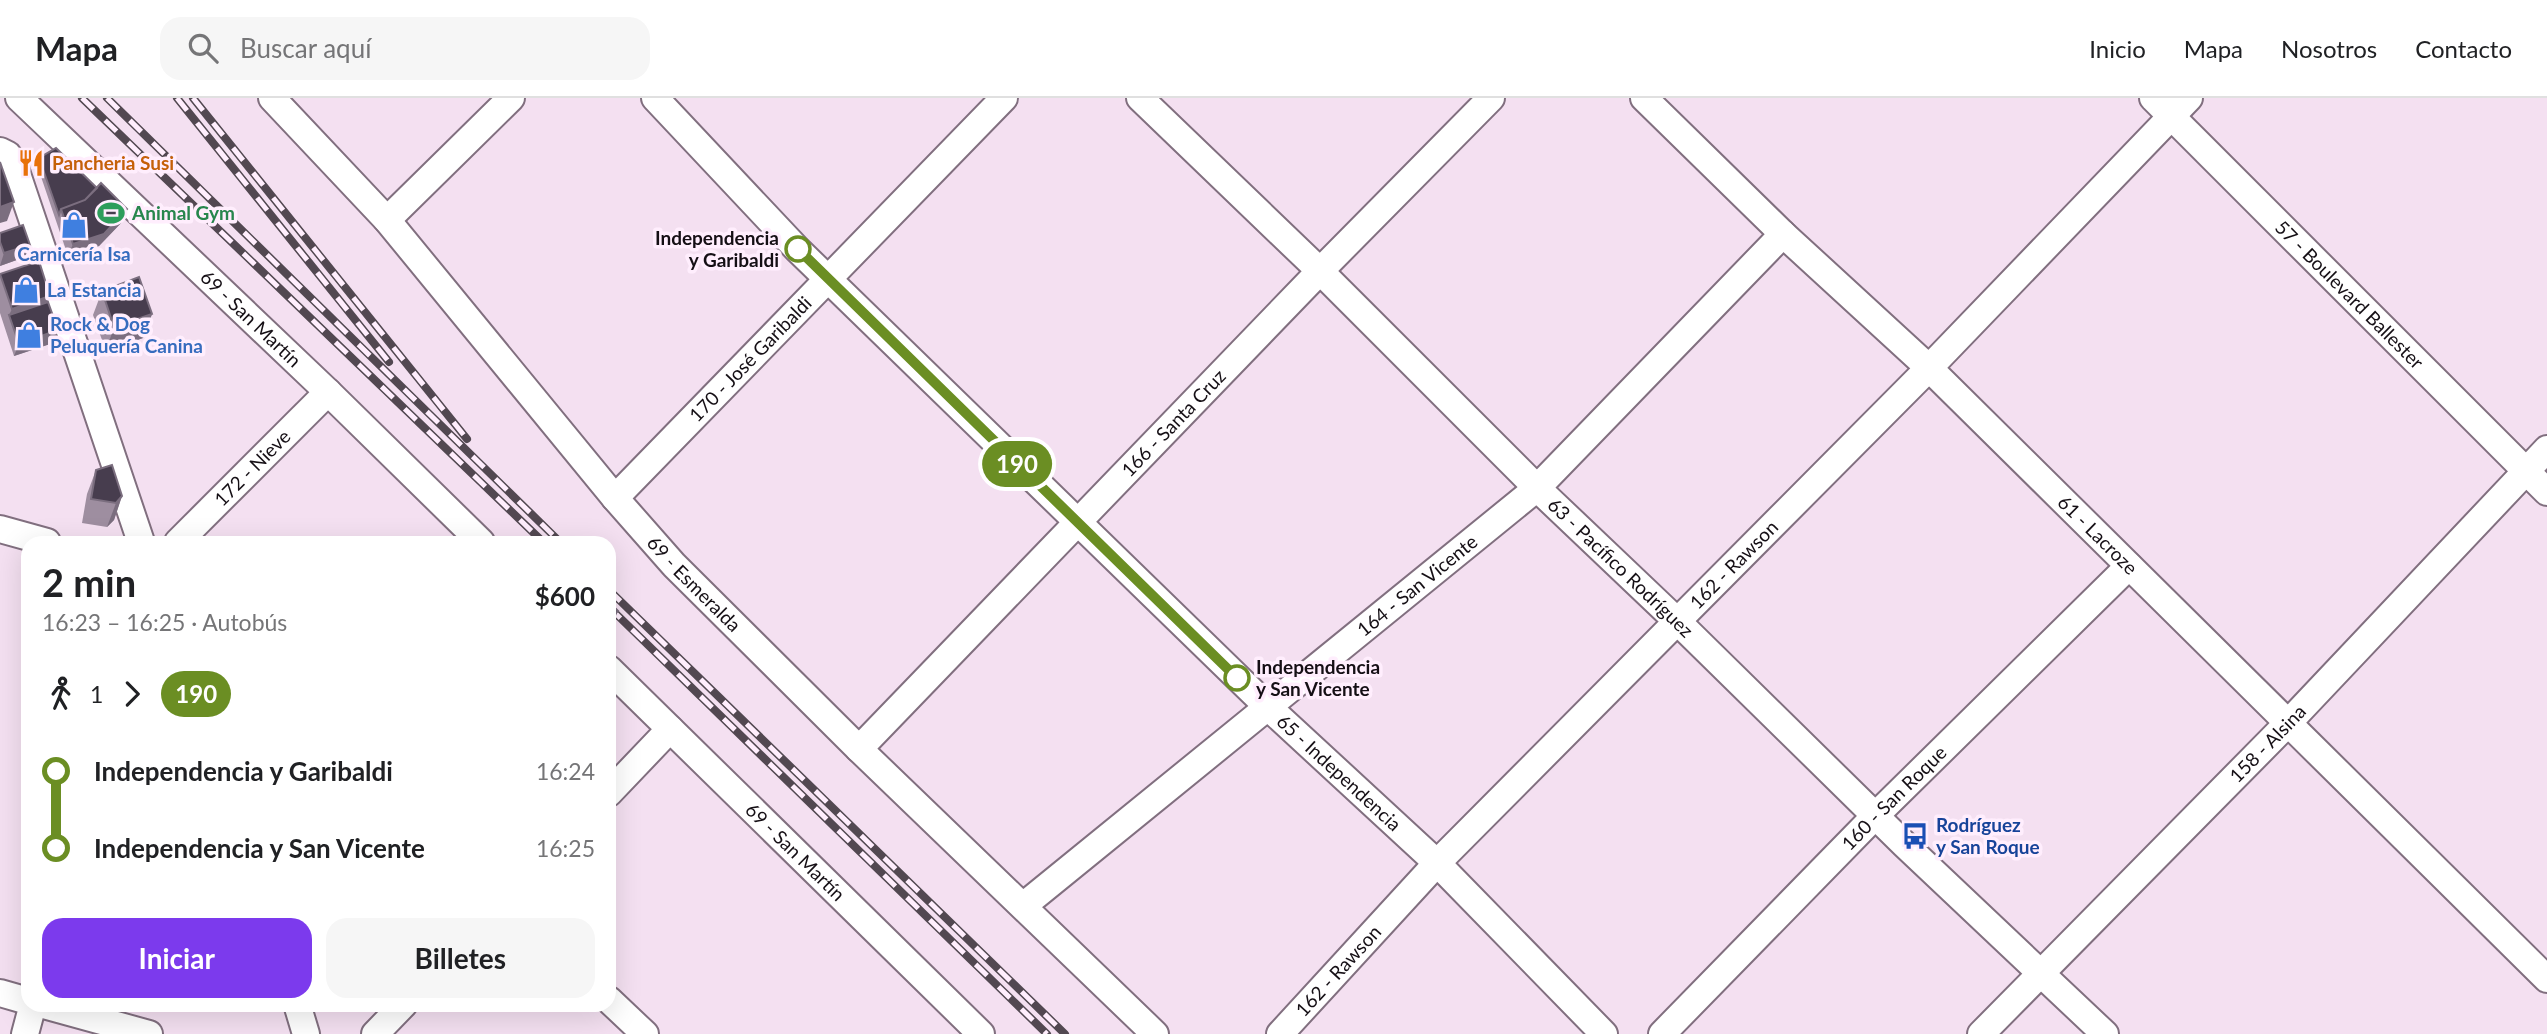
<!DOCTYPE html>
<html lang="es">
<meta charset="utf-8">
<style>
:root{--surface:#fff;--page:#f6f6f6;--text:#202124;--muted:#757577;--line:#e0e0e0;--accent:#7c3aed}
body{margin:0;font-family:Lato,sans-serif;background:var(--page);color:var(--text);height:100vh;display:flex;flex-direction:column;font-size:26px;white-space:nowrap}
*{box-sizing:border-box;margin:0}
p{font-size:23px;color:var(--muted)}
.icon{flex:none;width:38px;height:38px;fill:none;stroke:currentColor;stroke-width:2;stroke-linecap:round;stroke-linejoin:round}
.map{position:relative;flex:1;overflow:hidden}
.panel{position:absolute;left:21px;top:438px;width:595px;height:476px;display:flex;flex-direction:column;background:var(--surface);border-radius:21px;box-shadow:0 7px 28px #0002}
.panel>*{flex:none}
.badge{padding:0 14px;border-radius:23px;font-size:24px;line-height:46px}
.map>.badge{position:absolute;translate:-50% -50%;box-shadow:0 0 0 4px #fff}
.legs{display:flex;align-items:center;gap:10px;height:77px;padding:0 21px;font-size:23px}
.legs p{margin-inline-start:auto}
.head{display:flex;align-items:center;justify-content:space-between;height:119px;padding:0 21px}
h1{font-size:38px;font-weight:700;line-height:52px}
.primary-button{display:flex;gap:14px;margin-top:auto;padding:14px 21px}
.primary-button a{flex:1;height:80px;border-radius:21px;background:var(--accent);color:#fff;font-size:28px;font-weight:700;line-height:80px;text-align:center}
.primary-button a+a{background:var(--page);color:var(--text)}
ul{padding:0 21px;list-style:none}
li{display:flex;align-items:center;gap:24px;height:77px;font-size:26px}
li i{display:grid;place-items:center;width:10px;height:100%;margin:0 9px;background:currentColor}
li i::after{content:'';width:18px;height:18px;margin:-9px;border:5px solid;border-radius:50%;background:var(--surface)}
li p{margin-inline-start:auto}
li:first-child i{background:linear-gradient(#0000 50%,currentColor 0)}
li:last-child i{background:linear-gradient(currentColor 50%,#0000 0)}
header{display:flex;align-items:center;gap:42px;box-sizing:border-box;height:98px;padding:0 35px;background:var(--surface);border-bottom:2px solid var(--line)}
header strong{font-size:33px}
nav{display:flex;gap:38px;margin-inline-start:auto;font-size:24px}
.search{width:490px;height:63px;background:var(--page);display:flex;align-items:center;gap:18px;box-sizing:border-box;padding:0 24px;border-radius:21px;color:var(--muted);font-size:26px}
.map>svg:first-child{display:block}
</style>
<header>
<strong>Mapa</strong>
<div class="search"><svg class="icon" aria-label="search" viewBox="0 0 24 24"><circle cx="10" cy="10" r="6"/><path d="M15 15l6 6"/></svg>Buscar aquí</div>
<nav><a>Inicio</a><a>Mapa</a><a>Nosotros</a><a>Contacto</a></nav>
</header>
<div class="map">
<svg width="2547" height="936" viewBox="0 0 2547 936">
<rect width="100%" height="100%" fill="#f4e0f1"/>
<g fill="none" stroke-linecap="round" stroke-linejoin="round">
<defs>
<g id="minor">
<path id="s1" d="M 19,0 L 328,294 L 481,444"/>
<path id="s2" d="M 272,0 L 387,122 L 615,400 L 674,467 L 859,651 L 1155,936"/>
<path id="s3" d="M 655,0 L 797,151 L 1268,609 L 1437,765 L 1604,936"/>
<path id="s4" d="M 1140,0 L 1320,173 L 1537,390 L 1677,523 L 1905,747 L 2105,936"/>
<path id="s5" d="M 1644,0 L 1783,136 L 1929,270 L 2547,881"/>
<path id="s6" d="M 2153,0 L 2547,394"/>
<path d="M 0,53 L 8,57 L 14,67 L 141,444"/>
<path d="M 387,122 L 511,0"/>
<path id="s7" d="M 615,400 L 1004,0"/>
<path d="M 0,431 L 47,444"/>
<path id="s8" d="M 178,444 L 328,294"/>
<path id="s9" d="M 609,571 L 981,936"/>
<path id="s10" d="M 859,651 L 1320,173 L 1491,0"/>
<path d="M 609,695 L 670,631"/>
<path id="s11" d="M 1023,808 L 1537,390 L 1783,136"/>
<path d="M 0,895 L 28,903"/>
<path d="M 609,902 L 645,936"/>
<path d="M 40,906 L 149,936"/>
<path d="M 297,906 L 306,936"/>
<path d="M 25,936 L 33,906"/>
<path d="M 375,936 L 404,906"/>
<path id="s12" d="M 1280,936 L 1437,765 L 1929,270 L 2189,0"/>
<path id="s13" d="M 1662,936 L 1875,718 L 2129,468"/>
<path id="s14" d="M 1981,936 L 2287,626 L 2547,351"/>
</g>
</defs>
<use href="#minor" stroke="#816f7f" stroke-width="30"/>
<use href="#minor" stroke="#fff" stroke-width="26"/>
<defs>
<path id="rail" d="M 82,0 L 543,444
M 107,0 L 560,444
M 177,0 L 389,264
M 193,0 L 467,341
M 609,492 L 1065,936
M 609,509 L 1047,936"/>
</defs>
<use href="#rail" stroke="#524851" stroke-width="8"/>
<use href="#rail" stroke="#ffeefd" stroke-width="5" stroke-dasharray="16" stroke-linecap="butt"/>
</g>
<path fill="#9e8ea0" d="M 39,60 L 97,90 L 127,111 L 123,123 L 99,148 L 68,158 L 37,67 Z
M 0,135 L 25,159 L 0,168 Z
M 0,176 L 48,204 L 58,232 L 53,245 L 14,258 L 0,215 Z
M 102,193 L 152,216 L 143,240 L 106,253 L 93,217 Z
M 96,372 L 122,398 L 114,422 L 107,429 L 82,425 L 87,396 Z"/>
<path fill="#7b6e7f" d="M 14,104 L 7,123 L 0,125 L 0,109 Z
M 127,111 L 123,123 L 99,148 L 68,158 L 73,146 Z
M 30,147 L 25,159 L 0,168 L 4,155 Z
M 50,198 L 44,216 L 9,217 L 12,211 Z
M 152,216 L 143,240 L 106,253 L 114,229 Z
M 58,232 L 53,245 L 14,258 L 19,246 Z
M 122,398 L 114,422 L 107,429 L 116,405 Z
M 618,513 L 613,525 L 609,529 L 609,521 Z"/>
<path fill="#473d4e" stroke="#7b6e7f" stroke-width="2" d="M 56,50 L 97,90 L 85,102 L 61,111 L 59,117 L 39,60 Z
M 0,64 L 14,104 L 0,109 Z
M 101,85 L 127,111 L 104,136 L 73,146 L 61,111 L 85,102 Z
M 23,127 L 30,147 L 4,155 L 0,144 L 0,135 Z
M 39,163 L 50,198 L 12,211 L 0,176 Z
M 139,179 L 152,216 L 114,229 L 102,193 Z
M 48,204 L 58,232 L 19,246 L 9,217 Z
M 112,367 L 122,398 L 116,405 L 91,401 L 96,372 Z
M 609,504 L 618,513 L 609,521 Z"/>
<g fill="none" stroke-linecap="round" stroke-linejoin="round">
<defs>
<path id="line-1" d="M 798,151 L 1237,580"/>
</defs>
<use href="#line-1" stroke="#fff" stroke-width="16"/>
<use href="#line-1" stroke="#6b8e23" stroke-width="10"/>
</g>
<defs>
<symbol id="restaurant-bare" viewBox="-9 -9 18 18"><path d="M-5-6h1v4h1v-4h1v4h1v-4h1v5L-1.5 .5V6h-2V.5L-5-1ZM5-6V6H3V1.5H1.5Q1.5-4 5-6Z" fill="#e8710a" stroke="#ffeefd" stroke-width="2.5" paint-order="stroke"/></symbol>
<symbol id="stadium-bare" viewBox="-9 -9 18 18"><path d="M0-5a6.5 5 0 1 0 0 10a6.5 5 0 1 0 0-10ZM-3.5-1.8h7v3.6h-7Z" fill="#2e9e5b" stroke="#ffeefd" stroke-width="2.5" paint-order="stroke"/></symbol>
<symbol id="shop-bare" viewBox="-9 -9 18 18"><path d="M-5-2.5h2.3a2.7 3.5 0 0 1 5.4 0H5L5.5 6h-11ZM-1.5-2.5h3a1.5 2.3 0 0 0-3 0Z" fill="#3f7fe0" stroke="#ffeefd" stroke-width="2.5" paint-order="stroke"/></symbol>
<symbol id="bus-bare" viewBox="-9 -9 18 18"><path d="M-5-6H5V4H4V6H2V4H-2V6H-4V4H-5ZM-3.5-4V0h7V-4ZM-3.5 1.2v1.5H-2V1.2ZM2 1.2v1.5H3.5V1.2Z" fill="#1a4fb4" stroke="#ffeefd" stroke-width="2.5" paint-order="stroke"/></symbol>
</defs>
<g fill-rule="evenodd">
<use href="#restaurant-bare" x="12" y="46" width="38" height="38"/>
<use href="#stadium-bare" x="92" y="96" width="38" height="38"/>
<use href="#shop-bare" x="55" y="108" width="38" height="38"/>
<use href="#shop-bare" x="7" y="173" width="38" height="38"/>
<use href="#shop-bare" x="10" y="218" width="38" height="38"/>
<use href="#bus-bare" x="1896" y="719" width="38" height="38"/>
</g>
<g fill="#fff" stroke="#6b8e23" stroke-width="3.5">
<circle cx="798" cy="151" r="12"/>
<circle cx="1237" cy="580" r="12"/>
</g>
<g text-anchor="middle" stroke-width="7" stroke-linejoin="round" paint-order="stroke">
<g font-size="19" font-weight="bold" fill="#c56008" stroke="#ffeefd" text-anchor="start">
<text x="52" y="72">Pancheria Susi</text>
</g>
<g font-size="19" font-weight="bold" fill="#27864d" stroke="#ffeefd" text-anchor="start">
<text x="132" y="122">Animal Gym</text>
</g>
<g font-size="19" font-weight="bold" fill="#150f15" stroke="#ffeefd" text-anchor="end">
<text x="779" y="147">Independencia<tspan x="779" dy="22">y Garibaldi</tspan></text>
<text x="1256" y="576" text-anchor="start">Independencia<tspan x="1256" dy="22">y San Vicente</tspan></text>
</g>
<g font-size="19" font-weight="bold" fill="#366cbe" stroke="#ffeefd" text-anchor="start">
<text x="74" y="163" text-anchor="middle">Carnicería Isa</text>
<text x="47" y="199">La Estancia</text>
<text x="50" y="233">Rock &amp; Dog<tspan x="50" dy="22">Peluquería Canina</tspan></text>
</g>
<g font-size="19" fill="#150f15" stroke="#ffeefd">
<text dy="7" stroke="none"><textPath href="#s6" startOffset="278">57 - Boulevard Ballester</textPath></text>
<text dy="7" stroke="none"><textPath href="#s1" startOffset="320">69 - San Martín</textPath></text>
<text dy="7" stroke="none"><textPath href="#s7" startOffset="194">170 - José Garibaldi</textPath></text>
<text dy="7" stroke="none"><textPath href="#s10" startOffset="453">166 - Santa Cruz</textPath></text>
<text dy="7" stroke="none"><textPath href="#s8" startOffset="105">172 - Nieve</textPath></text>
<text dy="7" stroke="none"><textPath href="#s5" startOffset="630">61 - Lacroze</textPath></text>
<text dy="7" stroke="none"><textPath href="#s12" startOffset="653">162 - Rawson</textPath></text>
<text dy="7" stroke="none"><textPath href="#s4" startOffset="672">63 - Pacífico Rodríguez</textPath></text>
<text dy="7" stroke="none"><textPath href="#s2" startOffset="644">69 - Esmeralda</textPath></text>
<text dy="7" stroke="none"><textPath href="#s11" startOffset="508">164 - San Vicente</textPath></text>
<text dy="7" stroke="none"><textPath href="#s14" startOffset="408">158 - Alsina</textPath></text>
<text dy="7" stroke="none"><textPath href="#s3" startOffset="961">65 - Independencia</textPath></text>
<text dy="7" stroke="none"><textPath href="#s13" startOffset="331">160 - San Roque</textPath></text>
<text dy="7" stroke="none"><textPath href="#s9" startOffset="261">69 - San Martín</textPath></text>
<text dy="7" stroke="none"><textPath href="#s12" startOffset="86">162 - Rawson</textPath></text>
</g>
<g font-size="19" font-weight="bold" fill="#164399" stroke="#ffeefd" text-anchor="start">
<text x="1936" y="734">Rodríguez<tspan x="1936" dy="22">y San Roque</tspan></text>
</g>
</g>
</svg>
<b class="badge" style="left:1017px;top:366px;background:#6b8e23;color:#fff">190</b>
<section class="panel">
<div class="head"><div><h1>2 min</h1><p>16:23 – 16:25 · Autobús</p></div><b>$600</b></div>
<div class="legs"><svg class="icon" aria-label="walk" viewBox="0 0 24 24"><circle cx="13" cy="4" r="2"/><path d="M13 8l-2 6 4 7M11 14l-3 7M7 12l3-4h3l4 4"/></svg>1<svg class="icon" aria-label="forward" viewBox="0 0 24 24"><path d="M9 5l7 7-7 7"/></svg><b class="badge" style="background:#6b8e23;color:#fff">190</b></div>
<ul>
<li><i style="color:#6b8e23"></i><b>Independencia y Garibaldi</b><p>16:24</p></li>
<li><i style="color:#6b8e23"></i><b>Independencia y San Vicente</b><p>16:25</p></li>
</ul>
<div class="primary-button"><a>Iniciar</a><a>Billetes</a></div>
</section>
</div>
